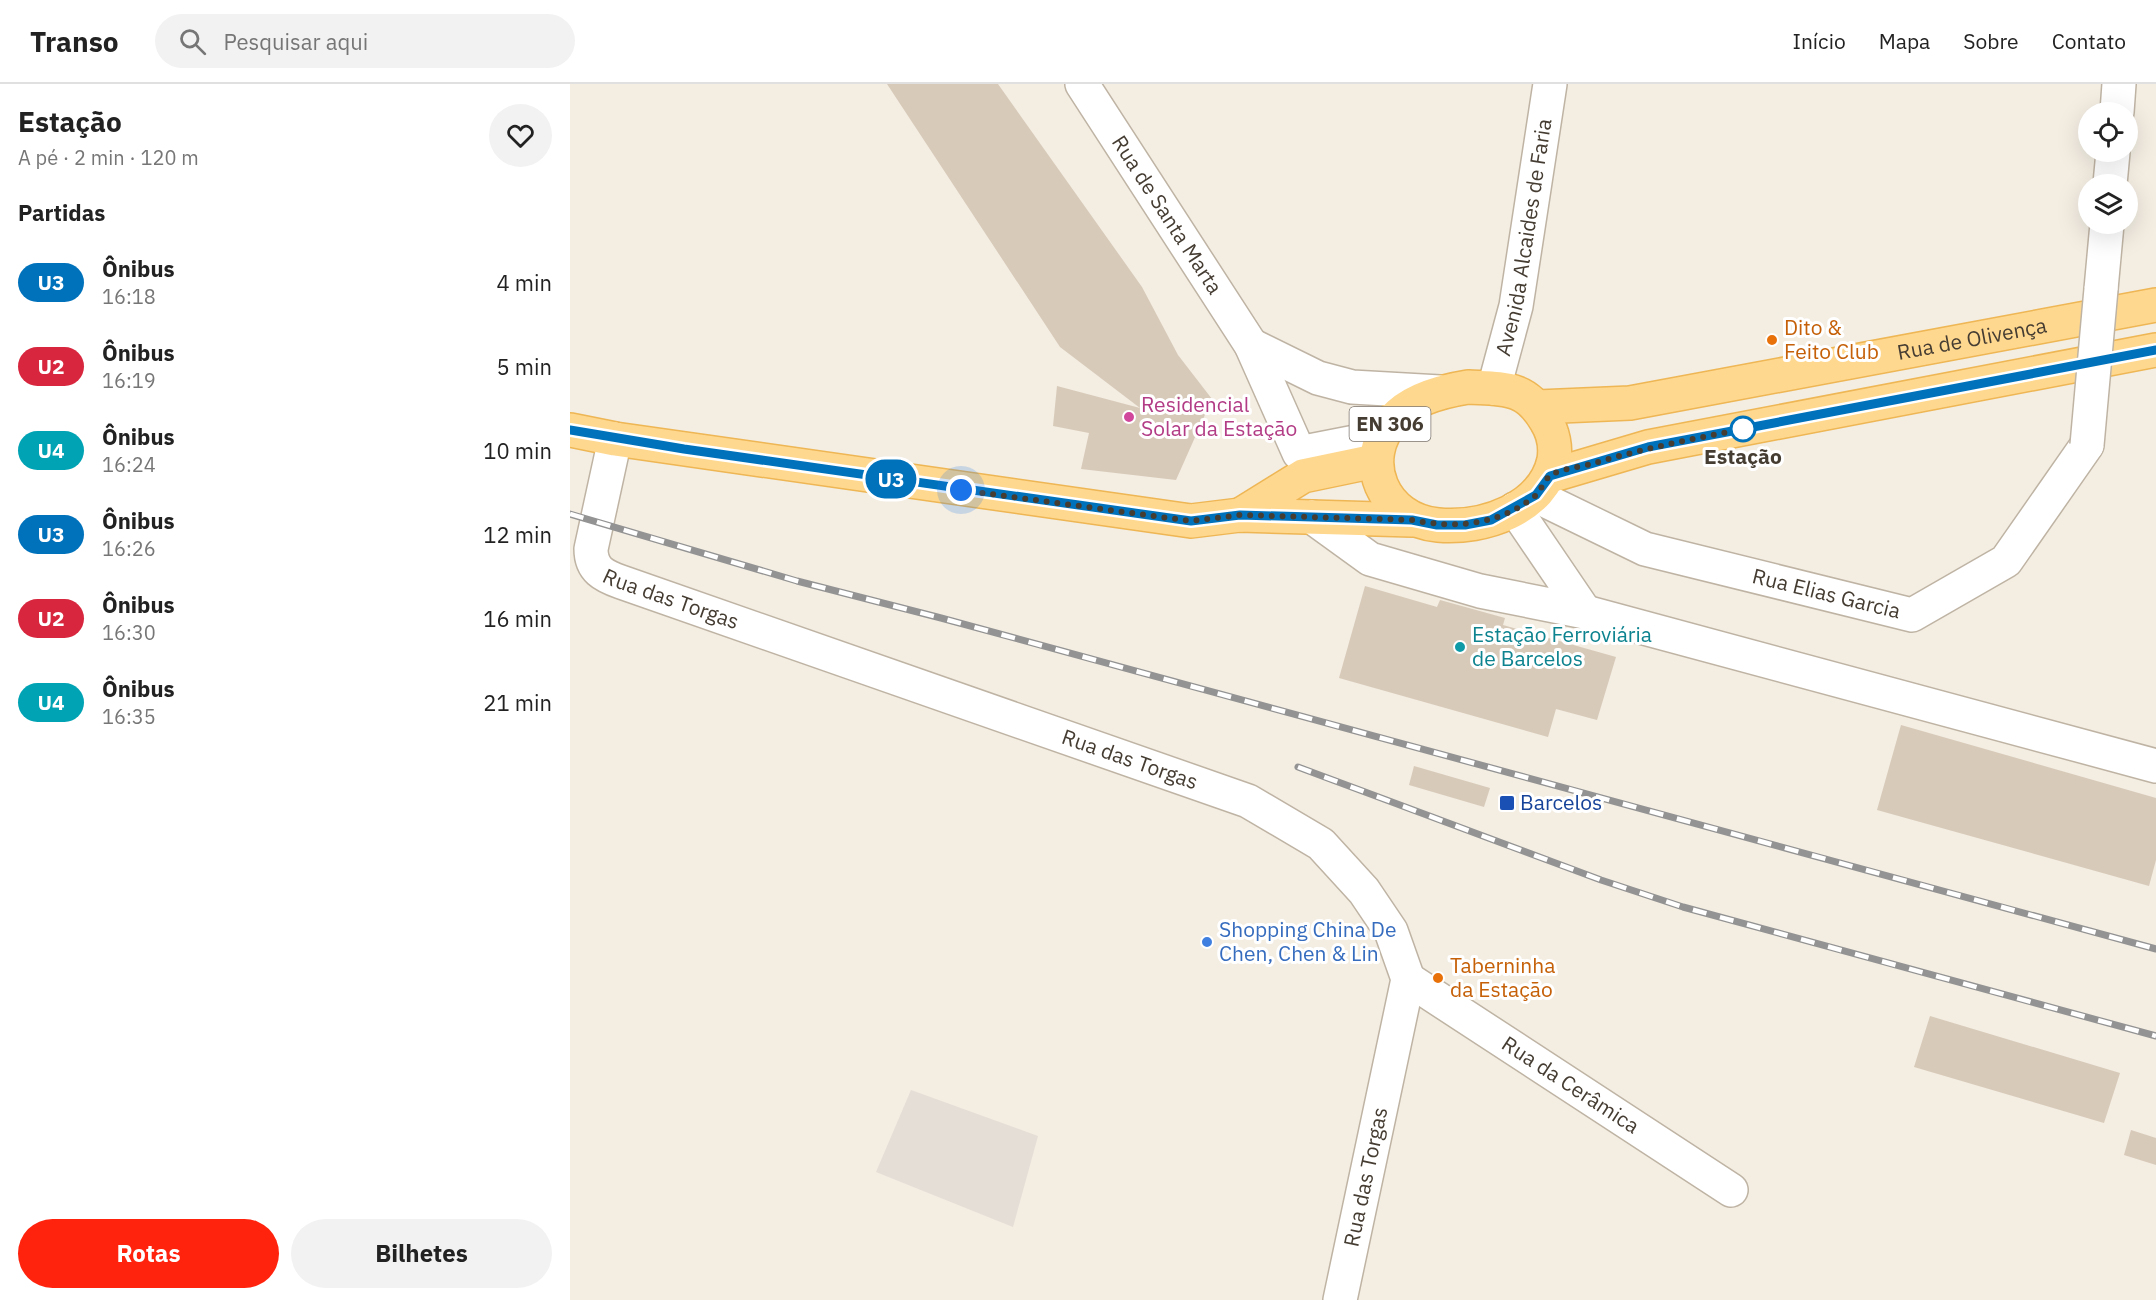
<!DOCTYPE html>
<html lang="pt">
<meta charset="utf-8">
<style>
:root{--surface:#fff;--page:#f2f2f2;--text:#222;--muted:#767676;--line:#e0e0e0;--accent:#ff220d}
body{margin:0;font-family:"IBM Plex Sans",sans-serif;background:var(--page);color:var(--text);height:100vh;display:flex;flex-direction:column;font-size:22px;white-space:nowrap}
*{box-sizing:border-box;margin:0}
p{font-size:20px;color:var(--muted)}
.icon{flex:none;width:33px;height:33px;fill:none;stroke:currentColor;stroke-width:2;stroke-linecap:round;stroke-linejoin:round}
.map{position:relative;flex:1;overflow:hidden}
.sheet{display:flex;flex-direction:column;background:var(--surface);width:570px}
.sheet>*{flex:none}
.badge{padding:0 12px;border-radius:20px;font-size:21px;line-height:39px}
.tools{position:absolute;left:1508px;top:18px;display:grid;gap:12px}
.tools a{display:grid;place-items:center;width:60px;height:60px;border-radius:50%;background:var(--surface);box-shadow:0 6px 24px #0002;font-size:30px}
.you{position:absolute;width:30px;height:30px;margin:-15px;border:4px solid #fff;border-radius:50%;background:#1a73e8;box-shadow:0 0 0 9px #1a73e833}
.map>.badge{position:absolute;translate:-50% -50%;box-shadow:0 0 0 3px #fff}
h2{padding:0 18px;font-size:22px;line-height:54px}
.round{display:grid;place-items:center;flex:none;width:63px;height:63px;border-radius:32px;background:var(--page)}
.overview{display:flex;align-items:center;justify-content:space-between;height:102px;padding:0 18px}
h1{font-size:28px;font-weight:800;line-height:45px}
.action{display:flex;gap:12px;margin-top:auto;padding:12px 18px}
.action a{flex:1;height:69px;border-radius:36px;background:var(--accent);color:#fff;font-size:24px;font-weight:800;line-height:69px;text-align:center}
.action a+a{background:var(--page);color:var(--text)}
ul{padding:0;list-style:none}
li{display:flex;align-items:center;gap:18px;height:84px;padding:0 18px}
li div{flex:1}
li b{display:block;font-size:22px}
li em{font-style:normal}
li .badge{min-width:66px;font-weight:700;text-align:center}
header{display:flex;align-items:center;gap:36px;box-sizing:border-box;height:84px;padding:0 30px;background:var(--surface);border-bottom:2px solid var(--line)}
header strong{font-size:28px}
nav{display:flex;gap:33px;margin-inline-start:auto;font-size:21px}
.search{width:420px;height:54px;background:var(--page);display:flex;align-items:center;gap:15px;box-sizing:border-box;padding:0 21px;border-radius:33px;color:var(--muted);font-size:22px}
main{display:flex;flex:1;min-height:0}
.map>svg:first-child{display:block}
</style>
<header>
<strong>Transo</strong>
<div class="search"><svg class="icon" aria-label="search" viewBox="0 0 24 24"><circle cx="10" cy="10" r="6"/><path d="M15 15l6 6"/></svg>Pesquisar aqui</div>
<nav><a>Início</a><a>Mapa</a><a>Sobre</a><a>Contato</a></nav>
</header>
<main>
<section class="sheet">
<div class="overview"><div><h1>Estação</h1><p>A pé · 2 min · 120 m</p></div><a class="round"><svg class="icon" aria-label="heart" viewBox="0 0 24 24"><path d="M12 20l-8-8c-3-5 5-10 8-4 3-6 11-1 8 4z"/></svg></a></div>
<h2>Partidas</h2>
<ul>
<li><span class="badge" style="background:#0072bc;color:#fff">U3</span><div><b>Ônibus</b><p>16:18</p></div><em>4 min</em></li>
<li><span class="badge" style="background:#d7263d;color:#fff">U2</span><div><b>Ônibus</b><p>16:19</p></div><em>5 min</em></li>
<li><span class="badge" style="background:#00a3b4;color:#fff">U4</span><div><b>Ônibus</b><p>16:24</p></div><em>10 min</em></li>
<li><span class="badge" style="background:#0072bc;color:#fff">U3</span><div><b>Ônibus</b><p>16:26</p></div><em>12 min</em></li>
<li><span class="badge" style="background:#d7263d;color:#fff">U2</span><div><b>Ônibus</b><p>16:30</p></div><em>16 min</em></li>
<li><span class="badge" style="background:#00a3b4;color:#fff">U4</span><div><b>Ônibus</b><p>16:35</p></div><em>21 min</em></li>
</ul>
<div class="action"><a>Rotas</a><a>Bilhetes</a></div>
</section>
<div class="map">
<svg width="1586" height="1216" viewBox="0 0 1586 1216">
<rect width="100%" height="100%" fill="#f3ede2"/>
<path fill="#e4ded7" d="M 341,1006 L 468,1052 L 443,1143 L 306,1088 Z"/>
<path fill="#d8cab9" d="M 317,0 L 428,0 L 572,203 L 608,271 L 642,315 L 606,396 L 511,385 L 519,349 L 483,342 L 487,302 L 570,324 L 490,263 Z
M 795,502 L 867,523 L 870,516 L 935,534 L 933,541 L 1046,573 L 1027,636 L 986,625 L 978,653 L 769,594 Z
M 1331,641 L 1586,714 L 1586,776 L 1579,802 L 1307,726 Z
M 844,682 L 920,704 L 914,723 L 839,701 Z
M 1360,932 L 1550,989 L 1534,1039 L 1344,983 Z
M 1561,1046 L 1586,1054 L 1586,1081 L 1554,1071 Z"/>
<g fill="none" stroke-linecap="round" stroke-linejoin="round">
<defs>
<g id="minor">
<path id="s1" d="M 512,0 L 681,261 L 729,369 L 811,353"/>
<path d="M 1547,28 L 1549,0"/>
<path d="M 1540,100 L 1543,68"/>
<path d="M 1531,205 L 1537,140"/>
<path d="M 681,261 L 748,294 L 782,303 L 870,308"/>
<path id="s2" d="M 924,304 L 946,222 L 980,0"/>
<path id="s3" d="M 45,355 L 21,465 C 21,486 34,492 51,498 L 678,717 L 751,760 L 794,807 L 821,847 L 838,895 L 770,1216"/>
<path id="s4" d="M 966,412 L 1075,465 L 1342,531 L 1436,477 L 1517,361"/>
<path d="M 742,433 L 800,475 L 910,507 L 1015,528 L 945,425"/>
<path d="M 1015,528 L 1586,682"/>
<path id="s5" d="M 838,895 L 1161,1106"/>
</g>
<g id="major">
<path d="M 898,303 C 914,304 932,303 947,309 C 960,314 969,325 976,337 C 983,348 986,363 984,376 C 973,425 914,445 868,441 C 813,436 787,376 824,335 C 841,315 873,307 898,303 Z"/>
<path id="s6" d="M 968,323 L 1060,319 L 1586,221"/>
<path d="M 0,346 L 45,355 L 621,437 L 670,431 L 842,436"/>
<path d="M 980,392 L 1078,363 L 1586,266"/>
<path d="M 670,431 L 733,392 L 805,377"/>
</g>
</defs>
<use href="#minor" stroke="#bfb4a4" stroke-width="36"/>
<use href="#major" stroke="#eeb654" stroke-width="36"/>
<use href="#minor" stroke="#fff" stroke-width="33"/>
<use href="#major" stroke="#ffd88f" stroke-width="33"/>
<defs>
<path id="rail" d="M 0,430 L 227,497 L 371,534 L 1586,865
M 728,683 L 1031,796 L 1113,823 L 1586,952"/>
</defs>
<use href="#rail" stroke="#939393" stroke-width="7"/>
<use href="#rail" stroke="#fff" stroke-width="4.5" stroke-dasharray="14" stroke-linecap="butt"/>
<defs>
<path id="minor-bridge" d="M 1517,361 L 1531,205"/>
</defs>
<use href="#minor-bridge" stroke="#bfb4a4" stroke-width="36" stroke-linecap="butt"/>
<use href="#minor-bridge" stroke="#fff" stroke-width="33"/>
</g>
<g fill="none" stroke-linecap="round" stroke-linejoin="round">
<defs>
<path id="line" d="M 0,346 L 114,365 L 621,437 L 670,431 L 842,436 L 867,441 L 895,441 L 921,436 L 966,411 L 980,392 L 1078,363 L 1586,266"/>
</defs>
<use href="#line" stroke="#fff" stroke-width="14"/>
<use href="#line" stroke="#0072bc" stroke-width="9"/>
<path stroke="#453c32" stroke-width="6" stroke-dasharray="0 10.8" d="M 391,406 L 621,437 L 670,431 L 842,436 C 885,445 928,441 964,413 C 971,407 974,396 981,391 C 991,385 1009,383 1021,380 C 1071,365 1122,355 1173,345"/>
</g>
<g fill="#e8710a" stroke="#fff" stroke-width="2">
<circle cx="1202" cy="256" r="6"/>
<circle cx="868" cy="894" r="6"/>
</g>
<circle fill="#d1479c" stroke="#fff" stroke-width="2" cx="559" cy="333" r="6"/>
<circle fill="#fff" stroke="#0072bc" stroke-width="3" cx="1173" cy="345" r="12"/>
<circle fill="#0f9aa8" stroke="#fff" stroke-width="2" cx="890" cy="563" r="6"/>
<rect fill="#1a4fb4" stroke="#fff" stroke-width="2" x="929" y="711" width="16" height="16" rx="3"/>
<circle fill="#3f7fe0" stroke="#fff" stroke-width="2" cx="637" cy="858" r="6"/>
<g text-anchor="middle" stroke-width="6" stroke-linejoin="round" paint-order="stroke">
<rect fill="#fff" stroke="#7d7670" stroke-width="1.5" x="779.5" y="323" width="81" height="34" rx="4.5"/>
<g font-size="20" font-weight="bold" fill="#453c32">
<text x="820" y="347">EN 306</text>
</g>
<g font-size="21" fill="#453c32" stroke="#fff">
<text dy="7" stroke="none"><textPath href="#s1" startOffset="156">Rua de Santa Marta</textPath></text>
<text dy="7" stroke="none"><textPath href="#s2" startOffset="154">Avenida Alcaides de Faria</textPath></text>
<text dy="7" stroke="none"><textPath href="#s6" startOffset="440">Rua de Olivença</textPath></text>
<text dy="7" stroke="none"><textPath href="#s4" startOffset="308">Rua Elias Garcia</textPath></text>
<text dy="7" stroke="none"><textPath href="#s3" startOffset="214">Rua das Torgas</textPath></text>
<text dy="7" stroke="none"><textPath href="#s3" startOffset="700">Rua das Torgas</textPath></text>
<text dy="7" stroke="none"><textPath href="#s5" startOffset="194">Rua da Cerâmica</textPath></text>
<text transform="translate(796 1093) rotate(-78)" y="7">Rua das Torgas</text>
</g>
<g font-size="21" fill="#c56008" stroke="#fff" text-anchor="start">
<text x="1214" y="251">Dito &amp;<tspan x="1214" dy="24">Feito Club</tspan></text>
<text x="880" y="889">Taberninha<tspan x="880" dy="24">da Estação</tspan></text>
</g>
<g font-size="21" fill="#b23c85" stroke="#fff" text-anchor="start">
<text x="571" y="328">Residencial<tspan x="571" dy="24">Solar da Estação</tspan></text>
</g>
<g font-size="21" font-weight="bold" fill="#453c32" stroke="#fff">
<text x="1173" y="380">Estação</text>
</g>
<g font-size="21" fill="#0d838f" stroke="#fff" text-anchor="start">
<text x="902" y="558">Estação Ferroviária<tspan x="902" dy="24">de Barcelos</tspan></text>
</g>
<g font-size="21" fill="#164399" stroke="#fff" text-anchor="start">
<text x="950" y="726">Barcelos</text>
</g>
<g font-size="21" fill="#366cbe" stroke="#fff" text-anchor="start">
<text x="649" y="853">Shopping China De<tspan x="649" dy="24">Chen, Chen &amp; Lin</tspan></text>
</g>
</g>
</svg>
<div class="tools">
<a><svg class="icon" aria-label="locate" viewBox="0 0 24 24"><circle cx="12" cy="12" r="6"/><path d="M12 2v4M12 18v4M2 12h4M18 12h4"/></svg></a>
<a><svg class="icon" aria-label="layers" viewBox="0 0 24 24"><path d="M12 4l9 5-9 5-9-5zM3 14l9 5 9-5"/></svg></a>
</div>
<div class="you" style="left:391px;top:406px"></div>
<b class="badge" style="left:321px;top:395px;background:#0072bc;color:#fff">U3</b>
</div>
</main>
